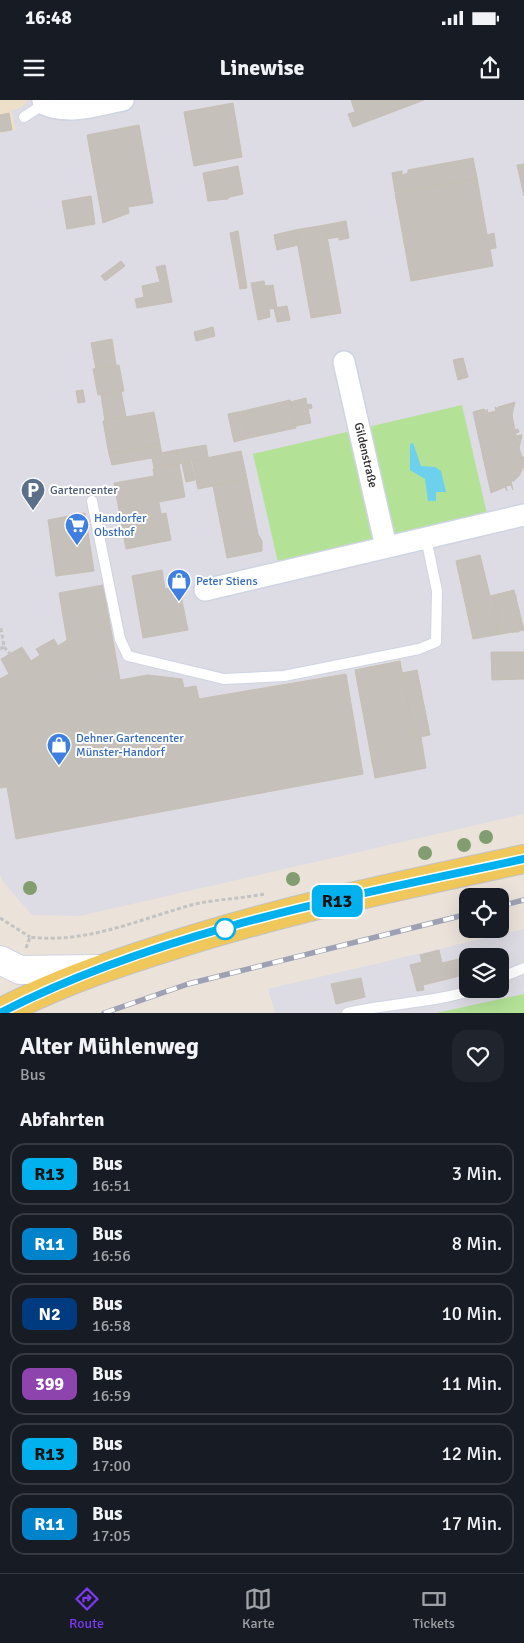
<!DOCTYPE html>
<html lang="de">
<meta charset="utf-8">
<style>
:root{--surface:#171b24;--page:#20242c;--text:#f1f3f6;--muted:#9ea1a6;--line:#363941;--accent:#7c3aed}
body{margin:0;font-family:Signika,sans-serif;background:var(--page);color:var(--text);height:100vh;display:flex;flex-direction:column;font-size:19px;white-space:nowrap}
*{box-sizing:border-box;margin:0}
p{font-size:16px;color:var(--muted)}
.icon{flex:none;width:28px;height:28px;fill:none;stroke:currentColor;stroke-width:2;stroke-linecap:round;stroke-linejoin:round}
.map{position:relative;height:913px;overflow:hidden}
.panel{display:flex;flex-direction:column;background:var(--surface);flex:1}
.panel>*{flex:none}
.badge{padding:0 10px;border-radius:8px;font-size:18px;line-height:32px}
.buttons{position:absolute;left:459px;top:788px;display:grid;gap:10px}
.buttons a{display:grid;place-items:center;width:50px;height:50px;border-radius:10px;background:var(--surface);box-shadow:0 5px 20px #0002;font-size:25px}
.map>.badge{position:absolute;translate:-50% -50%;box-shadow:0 0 0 2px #fff}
h2{padding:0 20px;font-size:19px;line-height:45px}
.round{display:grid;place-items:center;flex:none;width:52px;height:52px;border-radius:15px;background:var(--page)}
.summary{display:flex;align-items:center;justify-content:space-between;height:85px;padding:0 20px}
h1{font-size:24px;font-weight:700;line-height:38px}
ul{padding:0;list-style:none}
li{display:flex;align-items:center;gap:15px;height:62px;margin:0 10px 8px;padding:0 10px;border:2px solid var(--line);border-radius:15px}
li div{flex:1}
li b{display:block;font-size:19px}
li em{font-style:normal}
li .badge{min-width:55px;font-weight:700;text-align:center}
.status{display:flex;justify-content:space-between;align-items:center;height:35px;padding:0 25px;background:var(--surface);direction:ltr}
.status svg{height:14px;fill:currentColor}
header{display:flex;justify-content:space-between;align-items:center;height:65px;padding:0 20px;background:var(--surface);font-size:22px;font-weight:700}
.dock{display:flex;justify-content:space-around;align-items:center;height:70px;border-top:1px solid var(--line);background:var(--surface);font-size:14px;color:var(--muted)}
.dock a{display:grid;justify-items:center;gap:2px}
.dock .on{color:var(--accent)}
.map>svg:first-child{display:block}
</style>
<div class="status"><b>16:48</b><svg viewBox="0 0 49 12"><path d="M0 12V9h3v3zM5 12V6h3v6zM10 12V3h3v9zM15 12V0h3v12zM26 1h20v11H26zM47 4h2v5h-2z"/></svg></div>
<header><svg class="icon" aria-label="menu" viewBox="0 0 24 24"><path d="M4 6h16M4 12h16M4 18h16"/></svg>Linewise<svg class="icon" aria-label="share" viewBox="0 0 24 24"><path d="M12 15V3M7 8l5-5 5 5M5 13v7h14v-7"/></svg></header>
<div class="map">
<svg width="524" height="913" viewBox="0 0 524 913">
<rect width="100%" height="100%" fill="#ebe3da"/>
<path fill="#dddbe3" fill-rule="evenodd" d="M 0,0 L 524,0 L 524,714 L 80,816 L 32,815 L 3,782 L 0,775 Z
M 524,829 L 524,894 L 494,902 L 436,913 L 275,913 L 268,889 ZM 468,856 L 500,856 L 500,889 L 468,889 Z"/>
<path fill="#ede0c9" d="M 0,0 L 28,0 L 22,7 L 11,11 L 16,30 L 0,33 Z"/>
<path fill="#b3e296" d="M 462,305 L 487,414 L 278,462 L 253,354 Z
M 524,894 L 524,913 L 436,913 Z"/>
<path fill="#6dd0ed" d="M 413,343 L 421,366 L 435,367 L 441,371 L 446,392 L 436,392 L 436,401 L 428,401 L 425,379 L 410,370 L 410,344 Z"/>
<path fill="#c6c0ba" stroke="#c6bfb4" d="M 351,0 L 424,0 L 353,27 L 348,14 L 355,12 Z
M 233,3 L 242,57 L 194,66 L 184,12 Z
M 9,13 L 12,30 L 0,32 L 0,15 Z
M 139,25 L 153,103 L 128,107 L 129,113 L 103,123 L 87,35 Z
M 473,58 L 477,78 L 395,92 L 392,73 L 402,71 L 402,75 L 408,73 L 408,70 Z
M 524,64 L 524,96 L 517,65 Z
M 238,66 L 243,94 L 230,97 L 228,99 L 208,101 L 203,73 Z
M 477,78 L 487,135 L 494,133 L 496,148 L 490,149 L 493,166 L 411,181 L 395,93 Z
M 91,96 L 95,124 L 67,129 L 62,101 Z
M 346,121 L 349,138 L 339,140 L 339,137 L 327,139 L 325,125 Z
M 325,125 L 341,213 L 311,218 L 295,130 Z
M 295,130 L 298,145 L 277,150 L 274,135 Z
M 238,131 L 247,188 L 240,189 L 230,133 Z
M 121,161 L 125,166 L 105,181 L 101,176 Z
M 165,165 L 172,202 L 137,208 L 135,199 L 144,197 L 142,186 L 160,182 L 156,167 Z
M 264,181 L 265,186 L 273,185 L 277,208 L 269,209 L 270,217 L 258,220 L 251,183 Z
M 287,206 L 290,220 L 277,222 L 274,208 Z
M 213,227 L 215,236 L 196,241 L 194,232 Z
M 112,239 L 116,265 L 96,269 L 91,243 Z
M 463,258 L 468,277 L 458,280 L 453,260 Z
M 119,265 L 124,291 L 98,295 L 93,269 Z
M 83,290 L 85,302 L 78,303 L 76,291 Z
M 121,291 L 126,317 L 105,321 L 101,295 Z
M 306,298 L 307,305 L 311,304 L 312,308 L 308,309 L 311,323 L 296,326 L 290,302 Z
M 290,300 L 296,328 L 249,338 L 243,311 Z
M 515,302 L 512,315 L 515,330 L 518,329 L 519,332 L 516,333 L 516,336 L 522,335 L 519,348 L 522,357 L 524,357 L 524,366 L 519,376 L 514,381 L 511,381 L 513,390 L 511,385 L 506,386 L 507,391 L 505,387 L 491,393 L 473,312 L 484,309 L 487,312 L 487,309 L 488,313 L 496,311 L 495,307 L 499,309 L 498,307 Z
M 243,311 L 249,338 L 234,342 L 228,314 Z
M 154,312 L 160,344 L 109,354 L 103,321 Z
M 160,344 L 164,366 L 154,368 L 152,358 L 112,365 L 109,354 Z
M 206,345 L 208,357 L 179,364 L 176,350 Z
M 176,350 L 179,364 L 164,366 L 161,353 Z
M 241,351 L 247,379 L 198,389 L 192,361 Z
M 191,362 L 195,380 L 186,382 L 182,364 Z
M 179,364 L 185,397 L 159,402 L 153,369 Z
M 154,376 L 161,414 L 166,413 L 171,440 L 126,449 L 114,383 Z
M 247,379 L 258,434 L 262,441 L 262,451 L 227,458 L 213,386 Z
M 85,413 L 94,471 L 56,476 L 48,420 Z
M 480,455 L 490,496 L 514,490 L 524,530 L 473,539 L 456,461 Z
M 162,470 L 165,489 L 179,486 L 188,530 L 143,538 L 132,476 Z
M 103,485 L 120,580 L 148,575 L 182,579 L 184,588 L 196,586 L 199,599 L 346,574 L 363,674 L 16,739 L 7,687 L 0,688 L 0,579 L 9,574 L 1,559 L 22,547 L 31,561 L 40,555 L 36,549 L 54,539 L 58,546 L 67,540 L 59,493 Z
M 495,495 L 516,495 L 516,510 L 519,509 L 519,532 L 497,532 Z
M 491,552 L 524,552 L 524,579 L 492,580 Z
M 400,561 L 414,638 L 421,637 L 426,668 L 375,678 L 355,570 Z
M 417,570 L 430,635 L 414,638 L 402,573 Z
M 439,850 L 442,863 L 468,857 L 468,874 L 423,885 L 424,890 L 417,891 L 410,865 L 422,862 L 420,855 Z
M 490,851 L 491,856 L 469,856 Z
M 361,878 L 365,897 L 336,904 L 331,884 Z"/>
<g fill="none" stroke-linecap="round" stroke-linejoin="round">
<defs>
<path id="lane" d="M 24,17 L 44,4
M 92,401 L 120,539 L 128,556 L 224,579 L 284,576 L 419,549 L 436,542 L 437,491 L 426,438
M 500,878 L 524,868
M 347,913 C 389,903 434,903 476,889"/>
<path id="street" d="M 43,0 L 44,4 C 68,15 98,5 123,0
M 344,262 L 386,447
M 205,490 L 524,415"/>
<path id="secondary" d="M 0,860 L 20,870 L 98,869"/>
<path id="primary" d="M 0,913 C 53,885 108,866 165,848 C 282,810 403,785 524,759"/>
</defs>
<use href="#lane" stroke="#cfd4e2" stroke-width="12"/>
<use href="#street" stroke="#cfd4e2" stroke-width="24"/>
<use href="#secondary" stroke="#cfd4e2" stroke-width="30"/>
<use href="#primary" stroke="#c3c3c3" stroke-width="30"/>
<path stroke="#c3c3c3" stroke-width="3" stroke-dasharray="4 2.5" stroke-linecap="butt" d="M 4,547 L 10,554
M 0,549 L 4,547 L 1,528
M 0,818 L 30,837
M 26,848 L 30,837 C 85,844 138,820 191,805 C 215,799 240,799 264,794"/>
<use href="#lane" stroke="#fff" stroke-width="10"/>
<use href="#street" stroke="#fff" stroke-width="21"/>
<use href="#secondary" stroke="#fff" stroke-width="28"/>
<use href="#primary" stroke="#efc75b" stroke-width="28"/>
<defs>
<path id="rail" d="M 500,806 L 524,800
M 104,913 L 188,884 L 468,814"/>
</defs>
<use href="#rail" stroke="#9da1b3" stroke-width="5.5"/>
<use href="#rail" stroke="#fff" stroke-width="4" stroke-dasharray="11" stroke-linecap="butt"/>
</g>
<g fill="#829d70">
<circle cx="486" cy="737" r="7"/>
<circle cx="464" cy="745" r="7"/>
<circle cx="425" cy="753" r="7"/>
<circle cx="293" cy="779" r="7"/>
<circle cx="30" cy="788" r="7"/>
</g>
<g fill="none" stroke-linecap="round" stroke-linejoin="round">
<defs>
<path id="line" d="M 0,913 C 158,831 351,796 524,759"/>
</defs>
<use href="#line" stroke="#fff" stroke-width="11"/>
<use href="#line" stroke="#00b1ee" stroke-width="8"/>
</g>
<defs>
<symbol id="parking-pin" viewBox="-11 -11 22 30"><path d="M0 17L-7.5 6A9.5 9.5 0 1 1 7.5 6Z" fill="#5c6f8a" stroke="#fff"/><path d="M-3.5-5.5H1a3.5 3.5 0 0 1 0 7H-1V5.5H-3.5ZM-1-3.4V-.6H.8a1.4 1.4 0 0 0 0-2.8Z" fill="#fff"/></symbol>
<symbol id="supermarket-pin" viewBox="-11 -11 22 30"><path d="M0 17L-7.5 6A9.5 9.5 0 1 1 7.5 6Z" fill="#3f7fe0" stroke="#fff"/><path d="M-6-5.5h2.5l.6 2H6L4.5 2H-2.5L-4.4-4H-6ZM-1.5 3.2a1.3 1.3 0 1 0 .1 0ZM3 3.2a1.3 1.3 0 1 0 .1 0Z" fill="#fff"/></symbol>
<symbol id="shop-pin" viewBox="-11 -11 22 30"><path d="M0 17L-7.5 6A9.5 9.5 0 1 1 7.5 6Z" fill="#3f7fe0" stroke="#fff"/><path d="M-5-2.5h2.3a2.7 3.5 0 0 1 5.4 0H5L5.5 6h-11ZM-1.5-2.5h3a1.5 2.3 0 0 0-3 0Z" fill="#fff"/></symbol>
</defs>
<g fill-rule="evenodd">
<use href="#parking-pin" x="19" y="376" width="28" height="38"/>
<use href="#supermarket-pin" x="63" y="411" width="28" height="38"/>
<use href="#shop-pin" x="165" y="467" width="28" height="38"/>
<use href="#shop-pin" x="45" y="631" width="28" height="38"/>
</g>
<circle fill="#fff" stroke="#00b1ee" stroke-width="2.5" cx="225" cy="829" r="10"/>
<g text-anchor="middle" stroke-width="4" stroke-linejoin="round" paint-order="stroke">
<g font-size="12" fill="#282828" stroke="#fff">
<text transform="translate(366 355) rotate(77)" y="4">Gildenstraße</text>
</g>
<g font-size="12" fill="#4e5e75" stroke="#fff" text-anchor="start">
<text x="50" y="394">Gartencenter</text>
</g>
<g font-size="12" fill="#366cbe" stroke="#fff" text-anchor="start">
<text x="94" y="422">Handorfer<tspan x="94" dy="14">Obsthof</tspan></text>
<text x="196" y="485">Peter Stiens</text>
<text x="76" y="642">Dehner Gartencenter<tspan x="76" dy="14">Münster-Handorf</tspan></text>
</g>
</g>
</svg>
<div class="buttons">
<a><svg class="icon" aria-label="locate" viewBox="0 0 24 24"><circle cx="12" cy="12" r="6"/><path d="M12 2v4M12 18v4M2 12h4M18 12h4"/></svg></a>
<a><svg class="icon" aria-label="layers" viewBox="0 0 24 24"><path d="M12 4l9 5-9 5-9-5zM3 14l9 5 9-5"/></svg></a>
</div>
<b class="badge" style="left:337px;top:801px;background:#00b1ee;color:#111">R13</b>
</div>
<section class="panel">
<div class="summary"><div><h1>Alter Mühlenweg</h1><p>Bus</p></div><a class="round"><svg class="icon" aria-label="heart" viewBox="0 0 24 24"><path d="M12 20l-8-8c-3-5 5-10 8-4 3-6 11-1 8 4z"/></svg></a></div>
<h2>Abfahrten</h2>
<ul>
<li><span class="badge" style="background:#00b1ee;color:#111">R13</span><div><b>Bus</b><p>16:51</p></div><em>3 Min.</em></li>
<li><span class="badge" style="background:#0083ca;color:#fff">R11</span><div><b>Bus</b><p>16:56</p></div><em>8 Min.</em></li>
<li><span class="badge" style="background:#003b80;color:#fff">N2</span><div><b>Bus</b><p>16:58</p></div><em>10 Min.</em></li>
<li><span class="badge" style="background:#8e44ad;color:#fff">399</span><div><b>Bus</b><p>16:59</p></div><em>11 Min.</em></li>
<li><span class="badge" style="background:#00b1ee;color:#111">R13</span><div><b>Bus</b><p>17:00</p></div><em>12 Min.</em></li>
<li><span class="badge" style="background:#0083ca;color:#fff">R11</span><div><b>Bus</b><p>17:05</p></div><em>17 Min.</em></li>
</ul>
</section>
<nav class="dock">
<a class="on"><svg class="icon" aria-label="directions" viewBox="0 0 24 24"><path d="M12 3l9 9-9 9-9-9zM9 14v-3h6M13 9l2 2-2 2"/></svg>Route</a>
<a><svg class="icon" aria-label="map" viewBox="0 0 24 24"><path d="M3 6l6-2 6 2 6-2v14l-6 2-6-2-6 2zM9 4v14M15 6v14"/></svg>Karte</a>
<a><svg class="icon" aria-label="tickets" viewBox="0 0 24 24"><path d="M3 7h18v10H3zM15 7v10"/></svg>Tickets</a>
</nav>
